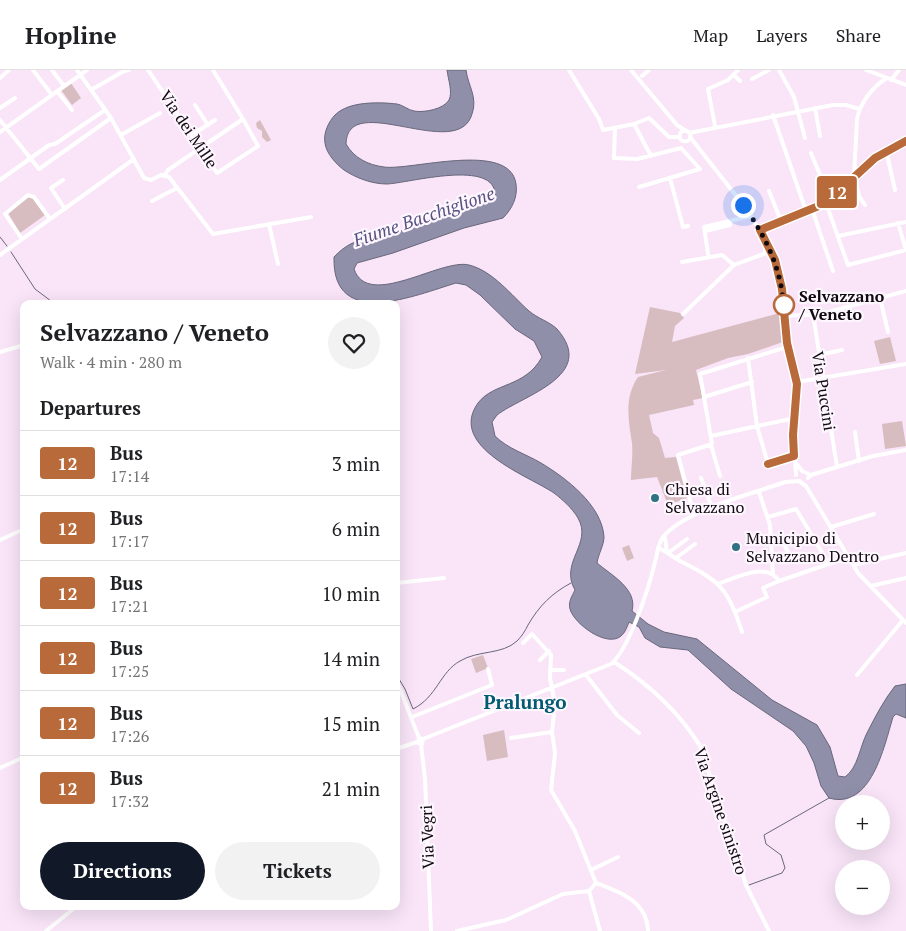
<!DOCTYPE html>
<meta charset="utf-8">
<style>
:root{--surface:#fff;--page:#f2f2f2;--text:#202124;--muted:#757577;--line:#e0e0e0;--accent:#111827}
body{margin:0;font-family:"PT Serif",serif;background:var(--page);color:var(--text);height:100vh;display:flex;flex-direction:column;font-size:19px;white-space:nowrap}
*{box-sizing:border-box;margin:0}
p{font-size:16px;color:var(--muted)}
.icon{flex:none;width:28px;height:28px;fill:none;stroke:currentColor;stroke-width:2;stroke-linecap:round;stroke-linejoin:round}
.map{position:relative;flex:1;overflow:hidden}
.side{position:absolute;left:20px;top:230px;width:380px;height:610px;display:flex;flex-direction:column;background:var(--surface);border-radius:10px;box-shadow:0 5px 20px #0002}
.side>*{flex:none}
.badge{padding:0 10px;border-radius:4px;font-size:18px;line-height:32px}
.tools{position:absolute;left:835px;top:725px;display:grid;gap:10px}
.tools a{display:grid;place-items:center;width:55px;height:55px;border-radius:50%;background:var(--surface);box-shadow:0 5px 20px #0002;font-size:25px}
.you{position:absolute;width:25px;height:25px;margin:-12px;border:4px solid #fff;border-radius:50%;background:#1a73e8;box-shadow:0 0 0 8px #1a73e833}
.map>.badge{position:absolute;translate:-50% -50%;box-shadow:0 0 0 2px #fff}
h2{padding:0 20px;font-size:19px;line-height:45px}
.round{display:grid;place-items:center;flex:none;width:52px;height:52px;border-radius:26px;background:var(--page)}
.head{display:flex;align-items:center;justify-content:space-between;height:85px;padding:0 20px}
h1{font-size:24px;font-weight:700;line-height:38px}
.button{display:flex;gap:10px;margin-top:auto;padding:10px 20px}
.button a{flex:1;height:58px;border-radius:30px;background:var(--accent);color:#fff;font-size:20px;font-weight:700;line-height:58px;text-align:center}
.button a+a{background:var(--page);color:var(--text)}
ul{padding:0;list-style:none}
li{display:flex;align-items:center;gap:15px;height:65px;padding:0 20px;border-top:1px solid var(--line)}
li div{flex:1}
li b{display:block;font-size:19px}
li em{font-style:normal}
li .badge{min-width:55px;font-weight:700;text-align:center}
header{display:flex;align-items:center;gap:30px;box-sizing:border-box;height:70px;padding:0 25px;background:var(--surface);border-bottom:1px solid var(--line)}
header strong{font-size:24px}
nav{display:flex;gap:28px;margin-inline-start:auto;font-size:18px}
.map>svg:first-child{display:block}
</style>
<header>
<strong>Hopline</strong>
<nav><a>Map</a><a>Layers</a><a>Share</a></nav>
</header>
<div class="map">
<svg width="906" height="861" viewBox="0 0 906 861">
<rect width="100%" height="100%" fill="#f9e4f8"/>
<path fill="#d7bdc0" d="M 71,13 L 81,28 L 72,35 L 61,20 Z
M 260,50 L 271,70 L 267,72 L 262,67 L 262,61 L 257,58 L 256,53 Z
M 29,127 L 32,127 L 45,145 L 20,163 L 8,143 Z
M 650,237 L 680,243 L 684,248 L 675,256 L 672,272 L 780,243 L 783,272 L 748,284 L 728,288 L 696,300 L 703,328 L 693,330 L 694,335 L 649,345 L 653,363 L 659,368 L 665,388 L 676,387 L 687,428 L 668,435 L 657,407 L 631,410 C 631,396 634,381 631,367 C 628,346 625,326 638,307 L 666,300 L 635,304 Z
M 890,267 L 896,291 L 880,294 L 874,271 Z
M 902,351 L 906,376 L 885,379 L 882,354 Z
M 629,475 L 634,488 L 627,491 L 622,478 Z
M 483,585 L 488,598 L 476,603 L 471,589 Z
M 504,660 L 508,687 L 487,691 L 483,665 Z"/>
<path fill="#8f8faa" stroke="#69677c" d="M 447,0 L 466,0 C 468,16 478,27 472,44 C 458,93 347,19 346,74 C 354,88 368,95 384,97 C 410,101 510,70 516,114 C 518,127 512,139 503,148 L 464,158 L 393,183 L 357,193 L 354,199 C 368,240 441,188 469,195 C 493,201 511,225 529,241 C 537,248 550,252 557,259 C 598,306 523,325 497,345 L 492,352 L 495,366 C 508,379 526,384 541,393 C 566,408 602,435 604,467 C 604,475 598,485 597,493 C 611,505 638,519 632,541 L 648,554 L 664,562 L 697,569 L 772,630 L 817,655 L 830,677 L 838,706 L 845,707 C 858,698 860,676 867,663 C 875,647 884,630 895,616 L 906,614 L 906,648 L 896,644 L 893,647 C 884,677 871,740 829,728 L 821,716 L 814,693 L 806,676 L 793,661 L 731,619 L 688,580 L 660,577 L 645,568 L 639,557 L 629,552 C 627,557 625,563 621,566 C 607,578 574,554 570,539 C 568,532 572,526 575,520 C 559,492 593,474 578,448 C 572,438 563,430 554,423 C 529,406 447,377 478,333 C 494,312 525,318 542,287 L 534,271 L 515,259 L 480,225 L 466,215 L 456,213 C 416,225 332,261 334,187 C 357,163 371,172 398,162 C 416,156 433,147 452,142 C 466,137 485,138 495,126 C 497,88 409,113 387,114 C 372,114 356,108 344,100 C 336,94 326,83 325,73 C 323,63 329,51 335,45 C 349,31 379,32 397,34 C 403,35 408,40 414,41 C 424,43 444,39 449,30 C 453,22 448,9 447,0 Z"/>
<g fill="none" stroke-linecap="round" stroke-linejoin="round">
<path stroke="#69677c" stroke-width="1" d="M 0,167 L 7,176
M 11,182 L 35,219 L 55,234
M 396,604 L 405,619 L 413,639 C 437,627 440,602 460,591 C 478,580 502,585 517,571 C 522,566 525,561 528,555 C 539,536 552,523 571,513
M 749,815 L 782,803 L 785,798 L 781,785 L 766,774 L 764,765 L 829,728"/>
<path stroke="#fff" stroke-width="4" d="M 33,0 L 52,25
M 52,0 L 64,16
M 77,0 L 111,48 L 144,108 L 151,110 L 161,105 L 169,107 L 213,164 L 311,147
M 148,0 L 217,103 L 258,76 L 243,49
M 569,0 L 599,49 L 603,60 L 634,54 L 649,48 L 669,67 L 679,67
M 631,0 L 677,55 L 686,61
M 779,0 L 794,27 L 805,68
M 866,0 L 906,15
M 734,5 L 740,11
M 642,6 L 649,0
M 0,8 L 9,0
M 752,9 L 769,0
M 891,10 L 899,0
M 91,20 L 124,1 L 129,0
M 57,21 L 72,40
M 195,35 L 208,55
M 0,38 L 15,28
M 815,38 L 820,66
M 773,45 L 806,141
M 0,50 L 39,99 L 111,48
M 634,54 L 651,86
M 715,56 L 708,19 L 728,10 L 738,0
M 615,58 L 614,88 L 637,89 L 681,78
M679.5 66a5.5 5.5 0 1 1 11 0a5.5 5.5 0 1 1-11 0Z
M 0,62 L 87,0
M 689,63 L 833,35 L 846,35 L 859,39
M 121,65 L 160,43
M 192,65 L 215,50
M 690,67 L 748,141 L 770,178
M 886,80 L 895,120
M 811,83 L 830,129
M 165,105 L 168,100 L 243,49 L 213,0
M 670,108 L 683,157 L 688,156
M 0,110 L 49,75 L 55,74 L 105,40
M 63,110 L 51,118 L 65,139
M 639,117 L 700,99 L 681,78
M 769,121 L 781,151
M 152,131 L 177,118
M 826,133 L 848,195 L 906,180
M 865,135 L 859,126 L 854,106 L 857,49 C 860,33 873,16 887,8
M 812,139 L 833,201
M 898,153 L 906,180
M 269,154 L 278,194
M 760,160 L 826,133 L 875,88 L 906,71
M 705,161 L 730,155 L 729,151
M 838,166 L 906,152
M 22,169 L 5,144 L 28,125 L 34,127 L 50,149
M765 181a3 3 0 1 1 6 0a3 3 0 1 1-6 0Z
M 771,181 L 782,219 L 787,277 L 798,321 L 793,365 L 796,405
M 708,184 L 704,157 L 751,146
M 0,185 L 134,89
M 682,192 L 722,185 L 734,195
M 880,228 L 888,262
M 683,244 L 734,195 L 766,183
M 813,244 L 837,397
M 785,246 L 821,244 L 906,221
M 0,282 L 24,275
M 819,285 L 842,280
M 748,288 L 757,356 L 768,394 L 794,386
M 797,312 L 906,294
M 704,327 L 752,312
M 855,362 L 859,391
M 711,366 L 795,348
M 711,375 L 720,406
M 796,393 L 802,401 L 811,405
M 701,408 L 712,438
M 808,408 L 811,405 L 873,386 L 906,380
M 799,411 L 806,416 L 858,503 L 906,553
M 759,422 L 770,455 L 773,505
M 694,445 L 678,385 L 712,374 L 700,304 L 787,277
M 768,447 L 796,439 L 829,494
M 831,457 L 874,444
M 665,468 L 667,482
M 0,470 L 24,459
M 771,474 L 784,474 L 788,482 L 784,488 L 772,489
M 659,478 C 667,482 674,488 682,492 C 722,512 728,520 742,562
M 668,483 L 687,469
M 676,488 L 695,474
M 854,495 L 906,483
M 396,513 L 444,508
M 718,514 C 736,508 766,491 779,511 L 849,487
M 871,516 L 906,508
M 737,541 L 767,527 L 763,518 L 779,511
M 523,573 L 532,564 L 551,585 L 550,608 L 555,634 L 552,662 L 555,683 L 551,720 L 575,761 L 596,813 C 620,822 647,831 648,861
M 540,590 L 549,581
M 614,592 C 647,613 679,642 700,676 L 746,815 L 769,861
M 550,600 L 564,600
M 586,605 L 617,645 L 639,663
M 857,605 L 903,550
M 396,609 L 419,668
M 412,647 L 492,615 L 488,599
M 511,668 L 552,662
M 423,669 L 422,674 L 418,673 L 419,668 L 423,669 L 611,594 C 629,579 648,520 654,496 C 657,487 657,475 663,467 C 685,440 752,424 785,412 L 800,411
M 421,674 L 425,709 L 431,861
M 396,679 L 417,672
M 0,698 L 24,687
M 591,800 L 618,787
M 589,821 L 600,861
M 46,861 L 77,836
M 457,861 L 506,850 L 563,824 L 589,821 L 596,813"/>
</g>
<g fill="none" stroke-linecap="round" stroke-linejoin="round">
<defs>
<path id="line" d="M 768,394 L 794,386 L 793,365 L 797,314 L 787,273 L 782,219 L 775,190 L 760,160 L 826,133 L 875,88 L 906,71"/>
</defs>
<use href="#line" stroke="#fff" stroke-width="11"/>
<use href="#line" stroke="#b86a3a" stroke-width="8"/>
<path stroke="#100a10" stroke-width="5" stroke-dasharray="0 9" d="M 743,135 C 766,166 782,200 784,240 L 784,235"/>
</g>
<circle fill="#fff" stroke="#b86a3a" stroke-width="2.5" cx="784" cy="235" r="10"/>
<g fill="#317185" stroke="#fef6fe" stroke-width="2">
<circle cx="655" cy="428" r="5"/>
<circle cx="736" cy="477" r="5"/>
</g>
<g text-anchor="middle" stroke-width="4.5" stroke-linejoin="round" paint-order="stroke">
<g font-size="16" fill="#100a10" stroke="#fef6fe">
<text transform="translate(189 59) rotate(56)" y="6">Via dei Mille</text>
<text transform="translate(824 321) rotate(81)" y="6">Via Puccini</text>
<text transform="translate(721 741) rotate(71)" y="6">Via Argine sinistro</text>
<text transform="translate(427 767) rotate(-92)" y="6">Via Vegri</text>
</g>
<g font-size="16" font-weight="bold" fill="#100a10" stroke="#fef6fe" text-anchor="start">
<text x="799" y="232">Selvazzano<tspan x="799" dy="18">/ Veneto</tspan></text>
</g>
<g font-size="16" fill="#100a10" stroke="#fef6fe" text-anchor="start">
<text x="665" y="425">Chiesa di<tspan x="665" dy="18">Selvazzano</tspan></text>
<text x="746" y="474">Municipio di<tspan x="746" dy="18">Selvazzano Dentro</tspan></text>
</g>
<g font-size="18" font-style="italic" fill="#54527e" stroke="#fef6fe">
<text transform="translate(424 147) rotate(-19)" y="6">Fiume Bacchiglione</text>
</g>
<g font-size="19" font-weight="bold" fill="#005a70" stroke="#fef6fe">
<text x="525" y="639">Pralungo</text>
</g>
</g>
</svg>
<div class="tools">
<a>+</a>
<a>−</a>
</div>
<div class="you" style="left:743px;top:135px"></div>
<b class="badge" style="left:837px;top:122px;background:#b86a3a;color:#fff">12</b>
<section class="side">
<div class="head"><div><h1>Selvazzano / Veneto</h1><p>Walk · 4 min · 280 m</p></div><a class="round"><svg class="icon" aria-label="heart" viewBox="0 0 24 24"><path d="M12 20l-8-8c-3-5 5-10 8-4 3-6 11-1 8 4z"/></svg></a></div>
<h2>Departures</h2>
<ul>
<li><span class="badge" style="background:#b86a3a;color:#fff">12</span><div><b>Bus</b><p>17:14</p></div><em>3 min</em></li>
<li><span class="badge" style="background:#b86a3a;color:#fff">12</span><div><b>Bus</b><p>17:17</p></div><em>6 min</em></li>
<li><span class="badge" style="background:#b86a3a;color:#fff">12</span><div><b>Bus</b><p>17:21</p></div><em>10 min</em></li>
<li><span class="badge" style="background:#b86a3a;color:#fff">12</span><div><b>Bus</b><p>17:25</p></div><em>14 min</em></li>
<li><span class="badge" style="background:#b86a3a;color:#fff">12</span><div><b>Bus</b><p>17:26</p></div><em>15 min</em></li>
<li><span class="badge" style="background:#b86a3a;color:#fff">12</span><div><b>Bus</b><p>17:32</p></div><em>21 min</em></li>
</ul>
<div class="button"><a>Directions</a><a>Tickets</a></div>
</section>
</div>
